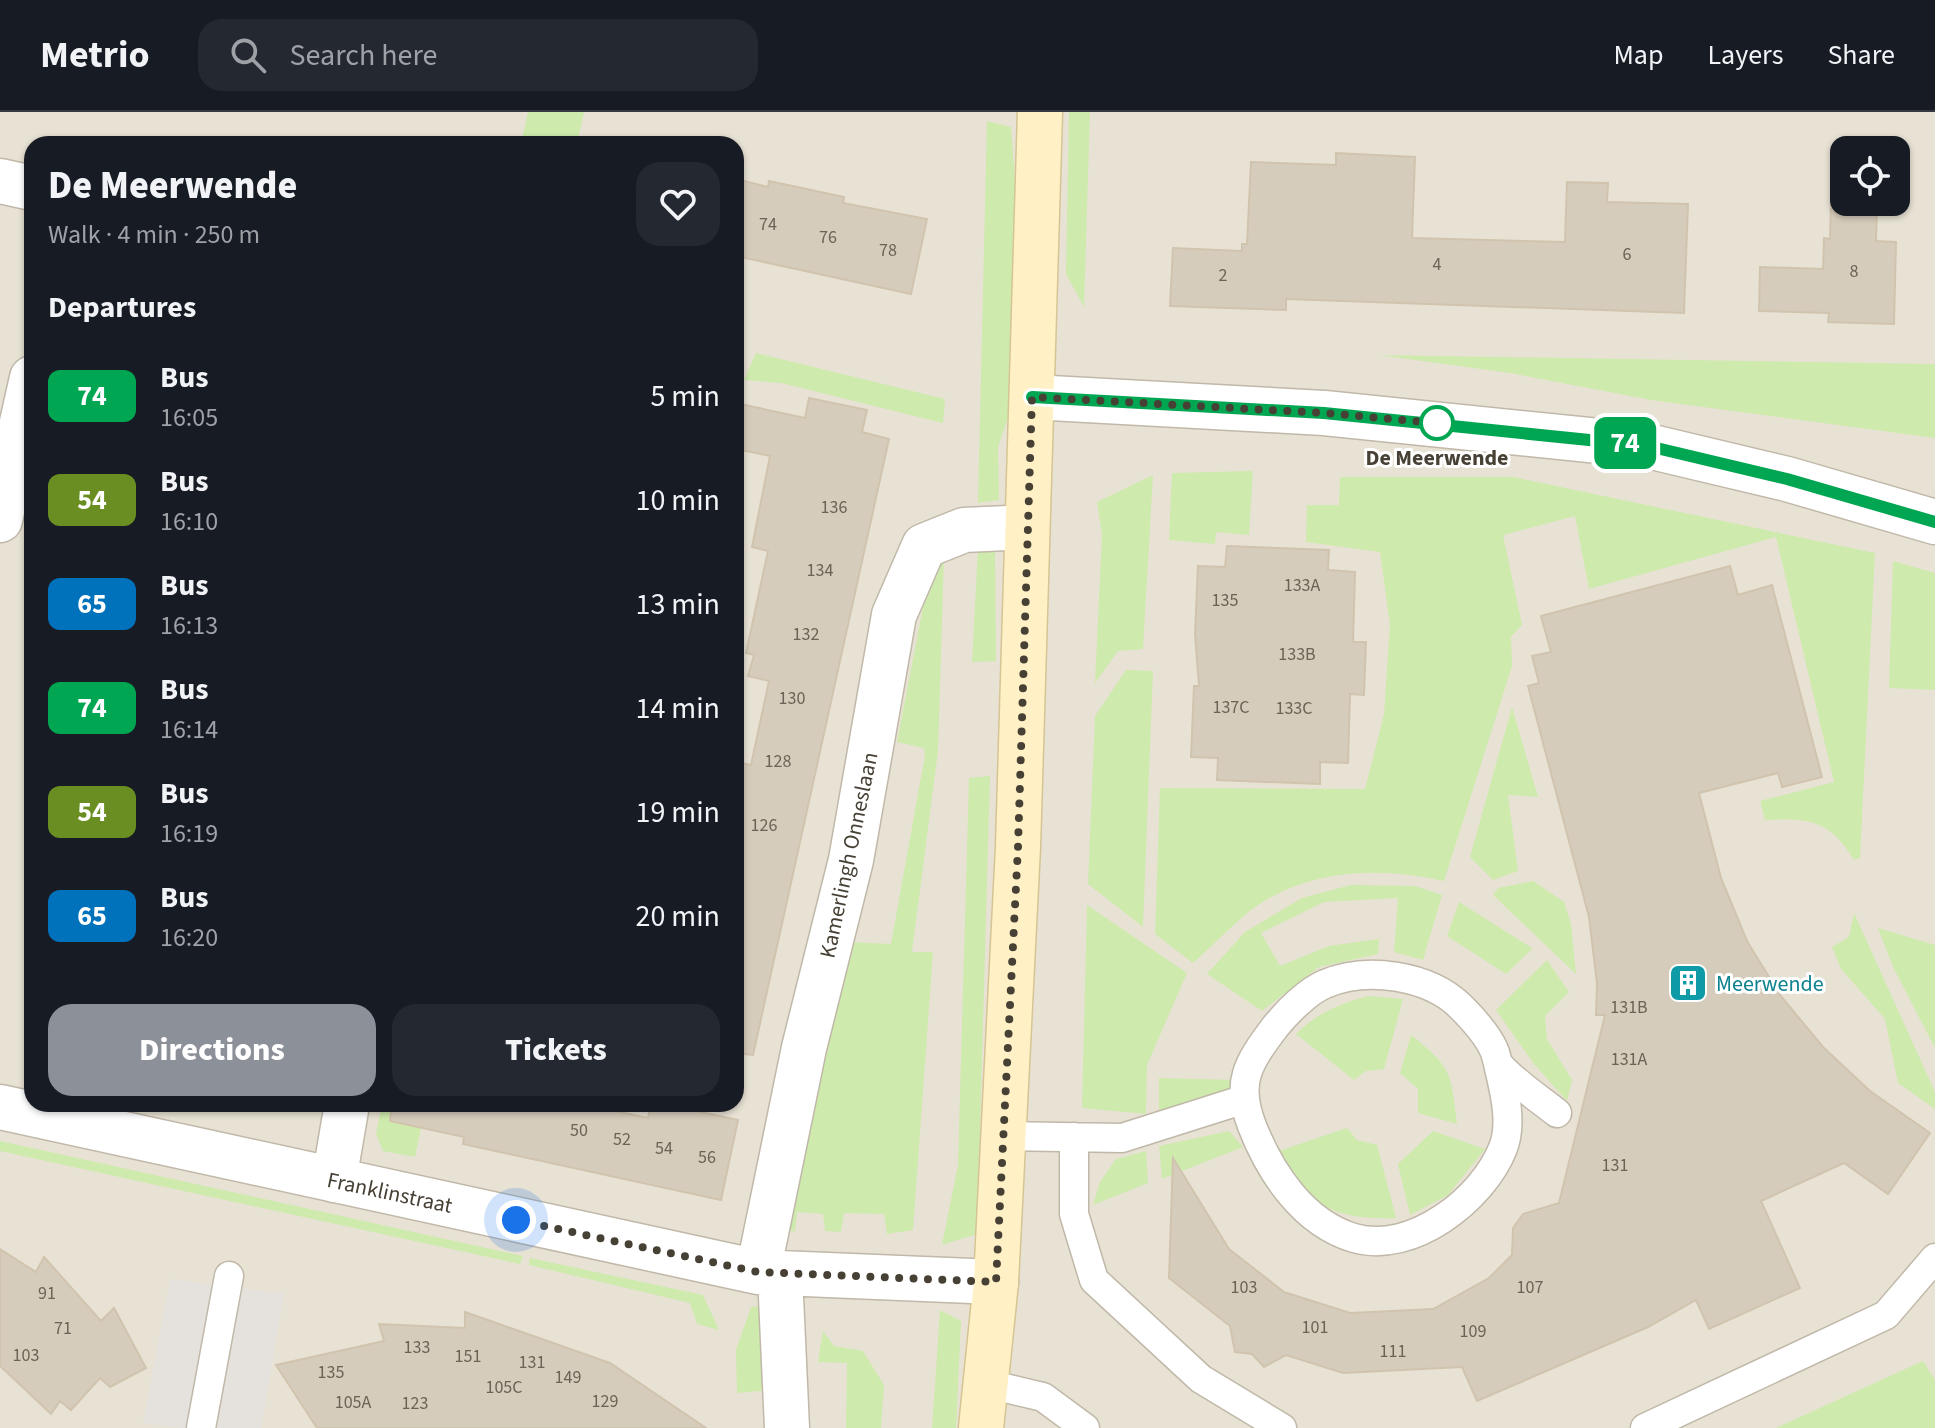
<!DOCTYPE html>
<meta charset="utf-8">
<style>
:root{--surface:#171b24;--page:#242831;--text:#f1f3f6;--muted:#9ea1a6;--line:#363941;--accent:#8c9099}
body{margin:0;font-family:"Source Sans 3",sans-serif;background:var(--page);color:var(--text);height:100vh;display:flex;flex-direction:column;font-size:30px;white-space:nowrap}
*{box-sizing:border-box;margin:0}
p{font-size:26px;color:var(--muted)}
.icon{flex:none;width:44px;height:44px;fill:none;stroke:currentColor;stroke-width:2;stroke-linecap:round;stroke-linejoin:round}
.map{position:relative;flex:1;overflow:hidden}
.details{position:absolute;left:24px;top:24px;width:720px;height:976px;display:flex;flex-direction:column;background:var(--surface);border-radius:24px;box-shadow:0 2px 6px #0004}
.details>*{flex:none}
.badge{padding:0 16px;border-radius:12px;font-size:28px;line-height:52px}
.fabs{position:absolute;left:1830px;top:24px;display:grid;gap:16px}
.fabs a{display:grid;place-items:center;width:80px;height:80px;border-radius:16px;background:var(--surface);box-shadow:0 2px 6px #0004;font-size:40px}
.you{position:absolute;width:40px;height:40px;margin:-20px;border:6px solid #fff;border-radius:50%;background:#1a73e8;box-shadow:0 0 0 12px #1a73e833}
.map>.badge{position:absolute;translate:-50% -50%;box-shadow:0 0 0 4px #fff}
h2{padding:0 24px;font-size:30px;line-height:72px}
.round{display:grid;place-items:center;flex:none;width:84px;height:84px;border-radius:24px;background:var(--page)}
.summary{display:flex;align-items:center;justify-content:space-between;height:136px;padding:0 24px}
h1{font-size:38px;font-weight:800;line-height:60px}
.button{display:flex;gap:16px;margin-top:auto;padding:16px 24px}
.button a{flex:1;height:92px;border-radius:24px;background:var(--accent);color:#fff;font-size:32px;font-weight:800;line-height:92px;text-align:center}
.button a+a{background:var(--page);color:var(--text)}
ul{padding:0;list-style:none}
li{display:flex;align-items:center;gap:24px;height:104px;padding:0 24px}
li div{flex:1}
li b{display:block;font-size:30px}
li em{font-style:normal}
li .badge{min-width:88px;font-weight:700;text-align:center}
header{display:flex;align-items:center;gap:48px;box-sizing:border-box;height:112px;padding:0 40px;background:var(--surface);border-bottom:2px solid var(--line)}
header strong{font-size:38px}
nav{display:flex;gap:44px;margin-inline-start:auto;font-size:28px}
.search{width:560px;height:72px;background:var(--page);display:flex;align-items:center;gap:20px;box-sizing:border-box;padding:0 28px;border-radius:24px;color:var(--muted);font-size:30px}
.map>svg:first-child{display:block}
</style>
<header>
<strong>Metrio</strong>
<div class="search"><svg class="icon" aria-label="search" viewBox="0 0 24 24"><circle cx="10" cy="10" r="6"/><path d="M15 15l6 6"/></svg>Search here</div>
<nav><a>Map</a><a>Layers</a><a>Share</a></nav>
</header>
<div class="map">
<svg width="1935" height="1316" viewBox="0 0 1935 1316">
<rect width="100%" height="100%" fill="#f4f0e6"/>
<path fill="#e8e2d4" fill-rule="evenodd" d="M 0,0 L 1935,0 L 1935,1316 L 0,1316 ZM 32,32 L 736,32 L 736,992 L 32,992 ZM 1844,38 L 1896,38 L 1896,90 L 1844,90 Z"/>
<path fill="#ceeaad" d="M 528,0 L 584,0 L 577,32 L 521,32 Z
M 1069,0 L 1090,0 L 1084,195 L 1066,162 Z
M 987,9 L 1011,15 L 1018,108 L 1011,297 L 998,335 L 999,388 L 978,391 Z
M 756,241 L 945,287 L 943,311 L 781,271 L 744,268 Z
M 1379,243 L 1935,252 L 1935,326 L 1651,288 L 1510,261 Z
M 1253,359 L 1249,423 L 1216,420 L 1215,432 L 1169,428 L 1172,361 Z
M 1153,363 L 1143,537 L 1118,539 L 1095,571 L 1102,423 L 1097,390 Z
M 1340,365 L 1513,365 L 1875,441 L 1860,746 L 1854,748 C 1830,708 1809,706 1765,708 L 1760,689 L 1834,670 L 1776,425 L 1589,477 L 1575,404 L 1503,423 L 1522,513 L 1511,525 L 1512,554 L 1444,769 C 1381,755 1314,756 1258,793 C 1235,809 1214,833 1193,851 L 1155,822 L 1160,676 L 1365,677 L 1384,602 L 1390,513 L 1380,440 L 1306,430 L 1307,393 L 1339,393 Z
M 978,436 L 995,437 L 996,549 L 972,550 Z
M 944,444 L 938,639 L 912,840 L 933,840 L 913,1118 L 887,1122 L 884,1102 L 844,1101 L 841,1120 L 825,1119 L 823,1102 L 797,1100 L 795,1120 L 785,1116 L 850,830 L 891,832 L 925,643 L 924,636 L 897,630 L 929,464 Z
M 1893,449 L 1935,461 L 1935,578 L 1889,576 Z
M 1126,558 L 1153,559 L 1143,815 L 1088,772 L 1095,604 Z
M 1512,595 L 1538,685 L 1508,683 L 1518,759 L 1493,768 L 1470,745 Z
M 990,664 L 977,1122 L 942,1133 L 958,1053 L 969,666 Z
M 1533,769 L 1564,790 L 1571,812 L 1576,862 L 1493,783 L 1498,776 Z
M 1351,773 L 1415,774 L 1442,783 L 1423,848 L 1394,840 L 1398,786 L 1324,790 L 1261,821 L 1280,854 L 1329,834 L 1379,827 L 1378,842 L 1319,855 L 1262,899 L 1207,862 L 1245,820 L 1302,786 Z
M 1459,790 L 1532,836 L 1533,836 L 1506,862 L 1447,824 Z
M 1087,793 L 1187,861 L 1147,953 L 1146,1002 L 1082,996 Z
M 1854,801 L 1935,980 L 1935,997 L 1898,971 L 1885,907 L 1841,857 L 1832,835 L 1849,825 Z
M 1878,816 L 1935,833 L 1935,936 L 1893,855 Z
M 1547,848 L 1569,880 L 1545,904 L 1547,927 L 1572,968 L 1567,989 L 1534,952 L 1496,898 Z
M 1368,884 L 1403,887 L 1384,957 L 1366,959 L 1354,968 L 1296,922 C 1317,901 1339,892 1368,884 Z
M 1411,923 C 1452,956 1451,960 1457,1012 L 1418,1001 L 1418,977 L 1400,961 Z
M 1159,966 L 1238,968 L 1216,988 L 1159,1000 Z
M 382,992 L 426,992 L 415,1045 L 383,1039 L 376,1022 Z
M 1347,1016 L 1357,1028 L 1377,1033 L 1396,1106 C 1333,1108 1309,1094 1276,1040 Z
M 1229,1019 L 1243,1035 L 1162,1067 L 1159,1034 Z
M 1433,1019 L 1485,1037 L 1448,1083 L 1410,1103 L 1398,1052 Z
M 0,1029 L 523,1144 L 520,1152 L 0,1039 Z
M 1146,1039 L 1148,1071 L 1093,1093 L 1100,1070 L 1116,1047 Z
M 530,1146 L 703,1183 L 719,1218 L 697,1212 L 690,1191 L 529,1153 Z
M 759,1194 L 769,1278 L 737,1281 L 736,1238 L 751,1195 Z
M 940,1198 L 961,1209 L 956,1316 L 932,1316 Z
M 823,1219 L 834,1234 L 863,1239 L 884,1273 L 881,1316 L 846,1316 L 847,1251 L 818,1250 Z
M 1923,1249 L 1935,1268 L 1935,1316 L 1776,1316 Z"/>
<path fill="#e5e2de" d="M 170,1167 L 284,1182 L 261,1316 L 181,1316 L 143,1311 Z"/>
<path fill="#d6ccbb" stroke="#d1c4ae" stroke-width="2" d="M 1336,41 L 1415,45 L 1412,126 L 1565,130 L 1567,70 L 1608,71 L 1607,90 L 1688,92 L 1684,201 L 1286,187 L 1286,198 L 1170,194 L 1173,136 L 1242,139 L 1242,132 L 1247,132 L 1251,50 L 1336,53 Z
M 736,67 L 768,75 L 769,69 L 844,85 L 843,91 L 927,107 L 911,182 L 736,144 Z
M 1831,90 L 1877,90 L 1876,129 L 1896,130 L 1894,212 L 1828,210 L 1829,201 L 1759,199 L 1760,155 L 1823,157 L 1824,126 L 1830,127 Z
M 809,286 L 867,298 L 862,320 L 889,327 L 753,943 L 736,941 L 736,650 L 751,653 L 769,569 L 748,564 L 754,543 L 746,541 L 768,439 L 752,435 L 770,344 L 736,337 L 736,291 L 805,306 Z
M 1227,434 L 1329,438 L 1328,458 L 1355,460 L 1353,530 L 1366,530 L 1364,583 L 1350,582 L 1348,651 L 1320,650 L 1320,672 L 1217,668 L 1218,646 L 1191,645 L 1194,574 L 1199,574 L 1195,522 L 1198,454 L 1225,455 Z
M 1730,454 L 1738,483 L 1772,473 L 1822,665 L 1782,675 L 1778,661 L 1699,681 L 1721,766 L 1747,829 L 1780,883 L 1823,935 L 1870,979 L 1930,1021 L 1888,1082 L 1844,1051 L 1761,1089 L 1800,1176 L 1709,1217 L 1696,1188 L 1648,1215 L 1477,1289 L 1462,1255 L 1343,1261 L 1286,1243 L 1264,1255 L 1252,1242 L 1235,1240 L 1230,1214 L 1169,1166 L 1173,1046 L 1229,1137 L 1284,1180 L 1350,1201 L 1433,1197 L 1489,1166 L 1512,1143 L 1513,1116 L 1523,1102 L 1559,1091 L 1605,903 L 1596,903 L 1597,872 L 1589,805 L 1528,574 L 1539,571 L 1532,544 L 1551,540 L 1541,504 Z
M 392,992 L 583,992 L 648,1006 L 651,992 L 665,992 L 738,1008 L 721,1088 L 463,1032 L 464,1025 L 390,1009 Z
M 0,1137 L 36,1160 L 44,1145 L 101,1209 L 114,1196 L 146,1256 L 110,1275 L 100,1266 L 71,1298 L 60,1289 L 51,1302 L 0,1254 Z
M 465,1200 L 610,1251 L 706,1316 L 317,1316 L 276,1253 L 384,1229 L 379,1212 L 465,1216 Z"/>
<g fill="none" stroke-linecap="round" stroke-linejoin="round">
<defs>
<path id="lane" d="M 1498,952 C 1504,977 1513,1011 1503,1036 C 1483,1087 1412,1143 1354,1126 C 1303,1111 1270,1060 1252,1014 C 1235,970 1248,951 1275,915 C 1287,900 1308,879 1325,872 C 1366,854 1429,863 1461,895 C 1472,906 1488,924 1494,938 C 1497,944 1496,950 1501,955 C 1517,972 1538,986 1557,1001
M 1003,1024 L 1122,1026 L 1242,988
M 1074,1025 L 1074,1102 L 1094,1168 L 1201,1267 L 1282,1316
M 984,1271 L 1043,1285 L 1085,1316
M 201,1316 L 229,1164
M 1645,1316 L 1886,1203 L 1935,1146"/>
<path id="street" d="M 0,69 L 32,76
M 1032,285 L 1324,301 L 1648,334 L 1787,367 L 1935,410
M 0,408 L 32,266
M 0,995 L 758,1160 L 996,1170
M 334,1068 L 347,992
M 758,1160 L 804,936 L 851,748 L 894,503 L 924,434 L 964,418 L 1027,415
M 780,1163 L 787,1316"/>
<path id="secondary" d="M 981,1316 L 996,1170 L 1018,735 L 1040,0"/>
</defs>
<use href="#lane" stroke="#c0b8a8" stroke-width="31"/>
<use href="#street" stroke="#c0b8a8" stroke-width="47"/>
<use href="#secondary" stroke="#d6c494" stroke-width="47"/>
<use href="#lane" stroke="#fff" stroke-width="28"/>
<use href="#street" stroke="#fff" stroke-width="44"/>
<use href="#secondary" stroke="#fff1c5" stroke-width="44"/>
</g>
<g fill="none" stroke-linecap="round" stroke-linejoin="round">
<defs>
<path id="line" d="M 1032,285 L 1324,301 L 1648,334 L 1787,367 L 1935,410"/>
</defs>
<use href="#line" stroke="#fff" stroke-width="18"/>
<use href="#line" stroke="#00a651" stroke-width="12"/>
<path stroke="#474035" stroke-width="8" stroke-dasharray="0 14.4" d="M 516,1108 L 758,1160 L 996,1170 L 1018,735 L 1032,285 L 1324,301 L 1437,311"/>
</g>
<defs>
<symbol id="building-square" viewBox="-11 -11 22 22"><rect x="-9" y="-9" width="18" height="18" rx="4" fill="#0f9aa8" stroke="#fff"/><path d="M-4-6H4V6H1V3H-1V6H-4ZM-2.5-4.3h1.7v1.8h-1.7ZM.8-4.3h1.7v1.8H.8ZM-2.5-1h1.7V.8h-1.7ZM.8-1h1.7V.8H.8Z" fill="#fff"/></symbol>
</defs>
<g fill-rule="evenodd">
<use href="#building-square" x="1666" y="849" width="44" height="44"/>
</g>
<circle fill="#fff" stroke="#00a651" stroke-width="4" cx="1437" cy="311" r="16"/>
<g text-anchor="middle" stroke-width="6" stroke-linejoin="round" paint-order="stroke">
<g font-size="18" fill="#6b6356">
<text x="768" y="118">74</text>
<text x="828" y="131">76</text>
<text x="888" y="144">78</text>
<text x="1627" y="148">6</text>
<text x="1437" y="158">4</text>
<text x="1854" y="165">8</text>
<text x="1223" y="169">2</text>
<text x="834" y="401">136</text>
<text x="820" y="464">134</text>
<text x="1302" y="479">133A</text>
<text x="1225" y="494">135</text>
<text x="806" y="528">132</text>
<text x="1297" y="548">133B</text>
<text x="792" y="592">130</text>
<text x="1231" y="601">137C</text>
<text x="1294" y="602">133C</text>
<text x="778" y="655">128</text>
<text x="764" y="719">126</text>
<text x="1629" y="901">131B</text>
<text x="1629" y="953">131A</text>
<text x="579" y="1024">50</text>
<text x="622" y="1033">52</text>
<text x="664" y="1042">54</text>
<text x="707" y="1051">56</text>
<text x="1615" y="1059">131</text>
<text x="1244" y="1181">103</text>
<text x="1530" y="1181">107</text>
<text x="47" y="1187">91</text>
<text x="1315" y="1221">101</text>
<text x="63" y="1222">71</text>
<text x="1473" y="1225">109</text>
<text x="417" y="1241">133</text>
<text x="1393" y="1245">111</text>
<text x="26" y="1249">103</text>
<text x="468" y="1250">151</text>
<text x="532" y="1256">131</text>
<text x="331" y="1266">135</text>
<text x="568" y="1271">149</text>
<text x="504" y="1281">105C</text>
<text x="605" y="1295">129</text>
<text x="353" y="1296">105A</text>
<text x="415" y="1297">123</text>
</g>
<g font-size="22" font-weight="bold" fill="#474035" stroke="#fff">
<text x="1437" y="353">De Meerwende</text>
</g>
<g font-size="22" fill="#474035" stroke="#fff">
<text transform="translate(848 743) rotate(-78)" y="8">Kamerlingh Onneslaan</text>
<text transform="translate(390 1080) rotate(12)" y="8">Franklinstraat</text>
</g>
<g font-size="22" fill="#0d838f" stroke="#fff" text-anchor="start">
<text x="1716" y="879">Meerwende</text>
</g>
</g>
</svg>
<div class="fabs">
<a><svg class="icon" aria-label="locate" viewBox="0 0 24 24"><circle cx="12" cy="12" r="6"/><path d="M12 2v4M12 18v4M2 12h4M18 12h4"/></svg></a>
</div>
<div class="you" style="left:516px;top:1108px"></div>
<b class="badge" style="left:1625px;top:331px;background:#00a651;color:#fff">74</b>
<section class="details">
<div class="summary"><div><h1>De Meerwende</h1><p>Walk · 4 min · 250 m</p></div><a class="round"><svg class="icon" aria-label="heart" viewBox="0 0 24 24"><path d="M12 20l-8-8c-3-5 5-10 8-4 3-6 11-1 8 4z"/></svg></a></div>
<h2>Departures</h2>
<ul>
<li><span class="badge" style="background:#00a651;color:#fff">74</span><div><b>Bus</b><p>16:05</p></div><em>5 min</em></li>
<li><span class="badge" style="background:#6b8e23;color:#fff">54</span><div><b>Bus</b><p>16:10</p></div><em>10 min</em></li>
<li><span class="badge" style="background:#0072bc;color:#fff">65</span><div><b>Bus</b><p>16:13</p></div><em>13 min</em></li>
<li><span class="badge" style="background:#00a651;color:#fff">74</span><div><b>Bus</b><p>16:14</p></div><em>14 min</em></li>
<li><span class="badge" style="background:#6b8e23;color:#fff">54</span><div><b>Bus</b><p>16:19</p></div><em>19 min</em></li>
<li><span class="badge" style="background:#0072bc;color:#fff">65</span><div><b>Bus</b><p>16:20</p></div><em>20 min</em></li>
</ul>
<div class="button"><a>Directions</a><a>Tickets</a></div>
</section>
</div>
